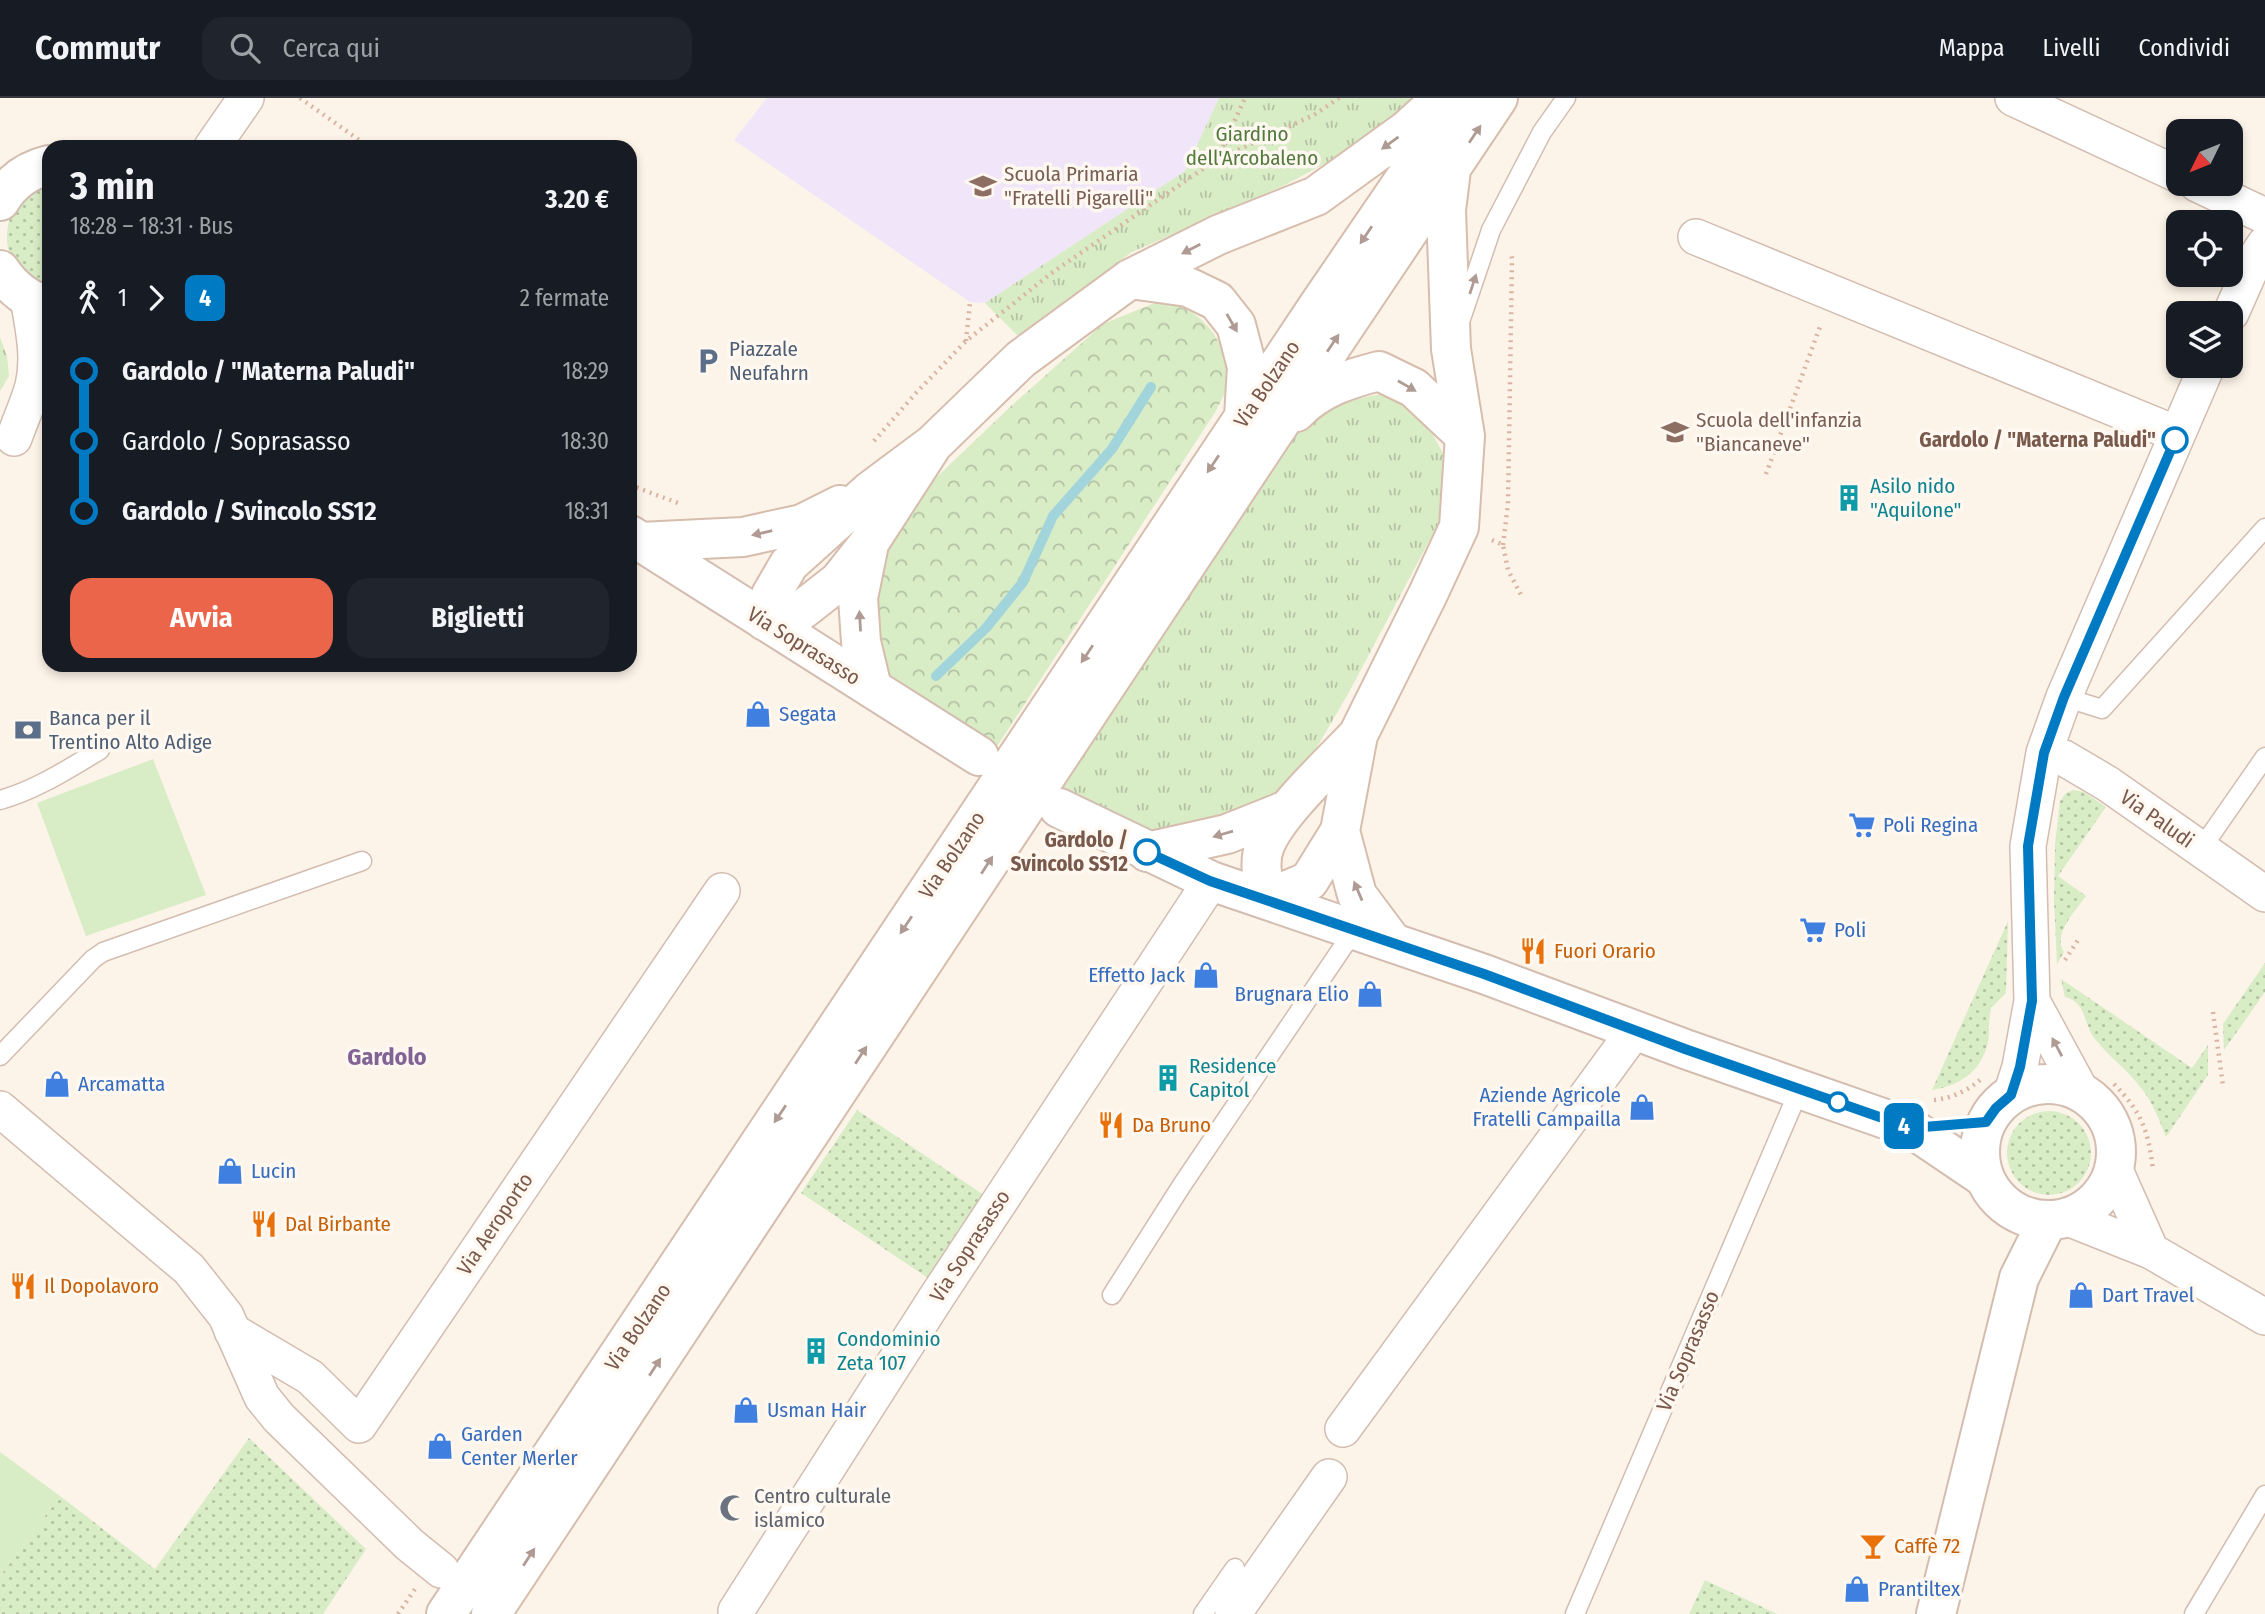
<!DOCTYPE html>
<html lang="it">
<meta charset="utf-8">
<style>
:root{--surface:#171b24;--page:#20242c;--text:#f1f3f6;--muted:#9ea1a6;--line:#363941;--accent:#eb654a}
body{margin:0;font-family:"Fira Sans Condensed",sans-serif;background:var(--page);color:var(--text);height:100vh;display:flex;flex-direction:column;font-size:26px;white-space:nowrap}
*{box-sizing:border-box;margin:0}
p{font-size:23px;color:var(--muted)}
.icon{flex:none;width:38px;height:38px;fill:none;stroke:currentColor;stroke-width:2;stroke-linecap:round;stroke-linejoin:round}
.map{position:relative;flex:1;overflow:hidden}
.sheet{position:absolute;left:42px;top:42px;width:595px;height:532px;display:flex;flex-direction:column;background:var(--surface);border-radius:21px;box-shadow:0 4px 10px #0003}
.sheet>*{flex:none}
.badge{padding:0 14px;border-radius:10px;font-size:24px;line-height:46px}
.needle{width:46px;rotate:227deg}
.tools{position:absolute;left:2166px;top:21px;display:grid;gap:14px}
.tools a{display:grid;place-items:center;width:77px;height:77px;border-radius:14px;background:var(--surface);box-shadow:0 4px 10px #0003;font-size:35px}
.map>.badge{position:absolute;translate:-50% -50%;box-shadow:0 0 0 4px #fff}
.legs{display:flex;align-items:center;gap:10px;height:77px;padding:0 28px;font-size:23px}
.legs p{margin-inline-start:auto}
.overview{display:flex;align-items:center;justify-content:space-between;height:119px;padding:0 28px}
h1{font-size:38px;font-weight:700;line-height:52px}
.action{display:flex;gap:14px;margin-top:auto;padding:14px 28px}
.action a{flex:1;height:80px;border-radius:21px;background:var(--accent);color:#fff;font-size:28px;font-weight:700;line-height:80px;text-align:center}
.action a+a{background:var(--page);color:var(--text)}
ul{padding:0 28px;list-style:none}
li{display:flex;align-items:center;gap:24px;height:70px;font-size:26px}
li i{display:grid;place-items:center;width:10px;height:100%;margin:0 9px;background:currentColor}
li i::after{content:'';width:18px;height:18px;margin:-9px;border:5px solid;border-radius:50%;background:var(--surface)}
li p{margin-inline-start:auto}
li:first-child i{background:linear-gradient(#0000 50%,currentColor 0)}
li:last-child i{background:linear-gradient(currentColor 50%,#0000 0)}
header{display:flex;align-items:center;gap:42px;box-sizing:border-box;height:98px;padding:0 35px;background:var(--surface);border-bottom:2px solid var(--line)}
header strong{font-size:33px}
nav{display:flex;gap:38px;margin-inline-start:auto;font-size:24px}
.search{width:490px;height:63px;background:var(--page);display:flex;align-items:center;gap:18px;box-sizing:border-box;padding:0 24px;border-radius:21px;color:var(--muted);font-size:26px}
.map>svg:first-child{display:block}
</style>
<header>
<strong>Commutr</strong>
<div class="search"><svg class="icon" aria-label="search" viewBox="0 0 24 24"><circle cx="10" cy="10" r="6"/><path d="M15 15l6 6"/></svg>Cerca qui</div>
<nav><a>Mappa</a><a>Livelli</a><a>Condividi</a></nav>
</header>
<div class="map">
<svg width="2265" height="1516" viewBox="0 0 2265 1516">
<defs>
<pattern id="grass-dots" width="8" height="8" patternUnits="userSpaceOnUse" patternTransform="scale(1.75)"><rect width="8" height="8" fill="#d8ecc6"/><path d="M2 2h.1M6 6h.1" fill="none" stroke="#b4c2a3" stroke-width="1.8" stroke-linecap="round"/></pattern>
<pattern id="forest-crowns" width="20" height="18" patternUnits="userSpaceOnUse" patternTransform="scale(1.75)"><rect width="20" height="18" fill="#d8ecc6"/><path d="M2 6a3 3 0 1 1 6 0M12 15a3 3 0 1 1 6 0" fill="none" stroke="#b4c2a3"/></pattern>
<pattern id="park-tufts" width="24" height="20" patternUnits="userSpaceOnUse" patternTransform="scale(1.75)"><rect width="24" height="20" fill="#d8ecc6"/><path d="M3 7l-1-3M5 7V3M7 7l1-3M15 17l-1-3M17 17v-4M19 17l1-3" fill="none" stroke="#b4c2a3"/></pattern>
</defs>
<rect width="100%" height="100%" fill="#fdf4e9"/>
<path fill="#f1e5fa" d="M 767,0 L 1219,0 L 1185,73 L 985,205 L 970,204 L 734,42 Z"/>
<path fill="url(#grass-dots)" d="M 49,85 L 49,191 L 44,190 C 35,183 20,174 14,165 C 1,144 7,114 24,98 C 31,92 41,89 49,85 Z
M 2073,692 L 2084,694 L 2106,709 L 2058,778 L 2086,798 C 2076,812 2052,837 2064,854 L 2057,866 L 2054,802 L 2055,747 L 2060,703 L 2066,695 Z
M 2008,823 L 2006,895 L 1991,910 C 1988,921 1990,933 1988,944 C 1982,973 1959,988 1932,992 Z
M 2265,865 L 2265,894 L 2224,952 L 2223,926 Z
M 2061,881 L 2192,970 L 2208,947 L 2208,977 L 2166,1039 C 2159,1022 2153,1004 2141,990 C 2128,972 2109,959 2095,941 C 2083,926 2087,904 2065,899 Z
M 857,1012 L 987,1099 L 931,1182 L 801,1095 Z
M2007 1055a42 42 0 1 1 84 0a42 42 0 1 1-84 0Z
M 249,1340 L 366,1451 L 323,1516 L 0,1516 L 0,1478 L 60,1398 L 155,1471 Z
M 1705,1482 L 1777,1516 L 1689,1516 Z"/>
<path fill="url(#forest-crowns)" d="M 1157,204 C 1165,206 1175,206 1183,210 C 1212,222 1234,260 1226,291 C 1224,299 1218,308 1214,316 L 996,650 L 886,580 L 871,503 L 883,444 L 918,397 L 1010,309 L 1103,226 Z"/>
<path fill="url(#park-tufts)" d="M 1219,0 L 1422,0 L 1362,46 L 1283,88 L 1132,154 L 1018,238 L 985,205 L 1185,73 Z
M 0,239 L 7,258 L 9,278 L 0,293 Z
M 1381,296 L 1419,311 L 1444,357 L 1444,415 L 1348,596 L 1283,707 L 1153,739 L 1061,693 L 1291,337 L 1341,304 Z"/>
<path fill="#d8ecc6" d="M 153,661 L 206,797 L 86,838 L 37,705 Z
M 0,1354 L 60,1398 L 0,1478 Z"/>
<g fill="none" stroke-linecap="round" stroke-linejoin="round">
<path stroke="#a1d5db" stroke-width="10" d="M 936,578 L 986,530 L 1023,484 L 1053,418 L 1112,351 L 1151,289"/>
<defs>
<path id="service" d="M 1461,221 L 1491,132 L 1542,34 L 1566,0
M 2064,599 L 2102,611 L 2265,430
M 0,702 C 36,692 68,671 100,652
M 2201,751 L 2265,659
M 0,958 L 93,861 L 103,854 L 362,763
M 1112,1197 L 1182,1087 L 1355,831
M 1203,1516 L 1235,1470
M 1575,1516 L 1800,990
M 2194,1516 L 2265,1397"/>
<path id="minor" d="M 2013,0 L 2179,77
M 212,49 L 246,0
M 2197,86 L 2265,118
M 1696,139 L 2177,336
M 2231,215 L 2255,161 L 2265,146
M 14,340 C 20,323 28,306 33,288 C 40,259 33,229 28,200
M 2044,655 L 2064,660 L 2108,686 L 2265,796
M 2032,903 L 2082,995
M 2011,997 L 2020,969 L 2032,903 L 2028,748 L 2044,655 L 2064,599 L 2207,268
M 0,1011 L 189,1171 L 226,1218 L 262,1299 L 279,1320 L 410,1447 L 441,1472
M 2115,1072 L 2151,1153
M 2068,1120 L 2151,1153 L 2265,1219
M 232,1233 L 310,1279 L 359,1327 L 722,793
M 1343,1331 L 1635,932
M 736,1513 L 936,1200 L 1211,783
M 1233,1516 L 1329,1379"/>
<path id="tertiary" d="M 0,103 C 11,84 28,72 49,67
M 0,172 C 12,190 28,203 49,208
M 630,437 L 979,658
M 1059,710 L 1211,783 L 1484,876 L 1685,951 L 1911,1030 L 1985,1080
M1980 1054a68 68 0 1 1 136 0a68 68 0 1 1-136 0Z
M 1936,1516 L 2019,1180 L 2048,1122"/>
<path id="secondary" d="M 1130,181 L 1188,189 L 1217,203 L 1236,227 L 1247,269 L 1244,319
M 1296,314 C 1319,290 1348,281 1379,273 L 1414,290 L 1465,338
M 933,346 L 869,445 L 839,483 L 802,512 L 765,523 L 771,497 L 789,466 L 870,393 L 933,346 L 1021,261 L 1130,181 L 1218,137 L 1316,98 L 1407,32 L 1442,0
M 640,444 L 743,439 L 802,426 L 840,407
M 868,451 L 858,500 L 861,544 L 872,590
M 1358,637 C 1332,665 1279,713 1265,747 C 1258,764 1263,783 1267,801 L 1309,783 L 1340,733 L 1358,637 L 1428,496 L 1459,429 L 1465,338 L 1451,251 L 1446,112 L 1451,72
M 1340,733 L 1357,797 L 1393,845
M 1147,754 L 1227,736 L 1287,712
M 446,1516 L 1318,208 L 1460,0
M 491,1516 L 1268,343 L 1498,0"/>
</defs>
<use href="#service" stroke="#d3bdb0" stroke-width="21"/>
<use href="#minor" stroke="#d3bdb0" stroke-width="38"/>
<use href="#tertiary" stroke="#d3bdb0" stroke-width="42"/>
<use href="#secondary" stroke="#d6bdad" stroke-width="42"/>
<path stroke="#dab4a2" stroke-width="4.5" stroke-dasharray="2 5" stroke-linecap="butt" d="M 300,0 L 369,49
M 1217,61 L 1245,0
M 966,243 L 970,204
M 874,343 L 916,295 L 966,243 L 1053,174 L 1216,62 L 1314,17 L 1339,0
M 1766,376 L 1821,226
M 630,387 L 678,405
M 1492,442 L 1503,447 L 1508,472 L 1521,497
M 1503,447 L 1508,406 L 1512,161 L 1511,155
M 2065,862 L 2080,839
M 2213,914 L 2223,988
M 2114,986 C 2142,1015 2148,1032 2153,1071
M 1934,1002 C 1952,1000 1967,993 1980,982
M 398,1516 L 415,1491"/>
<use href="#service" stroke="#fff" stroke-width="18"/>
<use href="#minor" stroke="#fff" stroke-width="35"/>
<use href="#tertiary" stroke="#fff" stroke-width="38"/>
<use href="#secondary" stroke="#fff" stroke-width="38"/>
</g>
<defs><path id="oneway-solid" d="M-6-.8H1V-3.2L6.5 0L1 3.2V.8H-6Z" transform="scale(1.75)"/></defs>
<g fill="#af9b93">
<use href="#oneway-solid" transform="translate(1475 36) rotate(-56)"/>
<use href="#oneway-solid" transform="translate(1390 45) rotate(144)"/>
<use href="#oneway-solid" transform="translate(1366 137) rotate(124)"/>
<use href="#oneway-solid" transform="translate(1191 151) rotate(153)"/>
<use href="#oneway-solid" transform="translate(1473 186) rotate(-72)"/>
<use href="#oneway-solid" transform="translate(1232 225) rotate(60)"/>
<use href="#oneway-solid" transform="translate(1333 245) rotate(-56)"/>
<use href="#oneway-solid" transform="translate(1407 288) rotate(30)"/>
<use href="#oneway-solid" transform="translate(1213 366) rotate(124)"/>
<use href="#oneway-solid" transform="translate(762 435) rotate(167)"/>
<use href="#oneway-solid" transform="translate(860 523) rotate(-93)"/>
<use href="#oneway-solid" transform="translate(1087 556) rotate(124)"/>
<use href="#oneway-solid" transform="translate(1223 736) rotate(164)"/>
<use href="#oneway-solid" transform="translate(987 767) rotate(-57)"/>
<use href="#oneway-solid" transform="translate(1358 793) rotate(-113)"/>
<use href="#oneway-solid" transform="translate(906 827) rotate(124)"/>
<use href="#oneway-solid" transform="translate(2057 949) rotate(-118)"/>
<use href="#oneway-solid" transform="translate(861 957) rotate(-57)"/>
<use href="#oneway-solid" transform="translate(780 1016) rotate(124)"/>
<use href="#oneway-solid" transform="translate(655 1269) rotate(-57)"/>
<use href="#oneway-solid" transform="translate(529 1459) rotate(-57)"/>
</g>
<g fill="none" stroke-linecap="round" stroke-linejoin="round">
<defs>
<path id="line-1" d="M 1147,754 L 1210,783 L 1484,876 L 1685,951 L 1911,1030 L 1986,1024 L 1996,1010 L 2011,997 L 2020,969 L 2032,903 L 2028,748 L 2044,655 L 2064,599 L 2175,342"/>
</defs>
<use href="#line-1" stroke="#fff" stroke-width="16"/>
<use href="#line-1" stroke="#007bc3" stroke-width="10"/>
</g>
<defs>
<symbol id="school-bare" viewBox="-9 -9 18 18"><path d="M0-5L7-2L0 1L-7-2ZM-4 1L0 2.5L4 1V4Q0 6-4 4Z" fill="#8d6e63" stroke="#fff8f0" stroke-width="2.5" paint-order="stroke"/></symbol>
<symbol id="parking-bare" viewBox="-9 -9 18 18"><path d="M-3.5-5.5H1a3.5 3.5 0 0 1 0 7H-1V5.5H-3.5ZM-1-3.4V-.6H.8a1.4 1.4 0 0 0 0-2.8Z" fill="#5c6f8a" stroke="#fff8f0" stroke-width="2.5" paint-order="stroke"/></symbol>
<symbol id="building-bare" viewBox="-9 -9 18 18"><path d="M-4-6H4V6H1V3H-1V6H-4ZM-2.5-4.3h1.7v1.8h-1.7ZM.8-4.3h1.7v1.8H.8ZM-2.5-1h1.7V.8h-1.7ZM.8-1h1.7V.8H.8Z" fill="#0f9aa8" stroke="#fff8f0" stroke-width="2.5" paint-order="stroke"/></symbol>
<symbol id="shop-bare" viewBox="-9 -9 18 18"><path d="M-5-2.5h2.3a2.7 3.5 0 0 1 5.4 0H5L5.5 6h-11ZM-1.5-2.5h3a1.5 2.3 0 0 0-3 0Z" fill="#3f7fe0" stroke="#fff8f0" stroke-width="2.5" paint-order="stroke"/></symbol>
<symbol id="bank-bare" viewBox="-9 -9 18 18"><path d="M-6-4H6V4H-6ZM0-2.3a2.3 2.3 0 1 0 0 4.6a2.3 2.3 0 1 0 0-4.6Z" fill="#5c6f8a" stroke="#fff8f0" stroke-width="2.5" paint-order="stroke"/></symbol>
<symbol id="supermarket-bare" viewBox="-9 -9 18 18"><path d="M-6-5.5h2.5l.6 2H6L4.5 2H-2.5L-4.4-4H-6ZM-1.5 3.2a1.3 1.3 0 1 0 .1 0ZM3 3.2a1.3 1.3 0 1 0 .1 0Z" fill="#3f7fe0" stroke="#fff8f0" stroke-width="2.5" paint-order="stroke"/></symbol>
<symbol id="restaurant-bare" viewBox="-9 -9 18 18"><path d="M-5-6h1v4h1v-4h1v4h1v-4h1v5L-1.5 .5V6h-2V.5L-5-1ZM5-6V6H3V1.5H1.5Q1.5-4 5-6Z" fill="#e8710a" stroke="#fff8f0" stroke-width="2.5" paint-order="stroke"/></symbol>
<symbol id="mosque-bare" viewBox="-9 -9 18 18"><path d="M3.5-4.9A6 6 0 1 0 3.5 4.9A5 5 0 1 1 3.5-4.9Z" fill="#6b7280" stroke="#fff8f0" stroke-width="2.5" paint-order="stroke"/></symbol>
<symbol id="bar-bare" viewBox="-9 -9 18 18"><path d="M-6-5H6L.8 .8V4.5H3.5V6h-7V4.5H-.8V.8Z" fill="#e8710a" stroke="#fff8f0" stroke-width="2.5" paint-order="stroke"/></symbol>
</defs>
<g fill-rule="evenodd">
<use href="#school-bare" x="964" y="69" width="38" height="38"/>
<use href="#parking-bare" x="689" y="244" width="38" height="38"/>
<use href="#school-bare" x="1656" y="315" width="38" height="38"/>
<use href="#building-bare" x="1830" y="381" width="38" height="38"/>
<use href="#shop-bare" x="739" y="597" width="38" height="38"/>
<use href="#bank-bare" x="9" y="613" width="38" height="38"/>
<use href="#supermarket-bare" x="1843" y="708" width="38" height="38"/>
<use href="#supermarket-bare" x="1794" y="813" width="38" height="38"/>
<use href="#restaurant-bare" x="1514" y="834" width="38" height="38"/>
<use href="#shop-bare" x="1187" y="858" width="38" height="38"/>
<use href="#shop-bare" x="1351" y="877" width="38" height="38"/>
<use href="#building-bare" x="1149" y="961" width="38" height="38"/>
<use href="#shop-bare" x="38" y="967" width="38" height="38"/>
<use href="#shop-bare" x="1623" y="990" width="38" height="38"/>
<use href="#restaurant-bare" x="1092" y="1008" width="38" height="38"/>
<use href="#shop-bare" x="211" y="1054" width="38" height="38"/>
<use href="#restaurant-bare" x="245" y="1107" width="38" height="38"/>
<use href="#restaurant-bare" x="4" y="1169" width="38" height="38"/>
<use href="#shop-bare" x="2062" y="1178" width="38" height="38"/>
<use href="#building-bare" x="797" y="1234" width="38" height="38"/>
<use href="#shop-bare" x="727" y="1293" width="38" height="38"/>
<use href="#shop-bare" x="421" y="1329" width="38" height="38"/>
<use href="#mosque-bare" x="714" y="1391" width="38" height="38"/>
<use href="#bar-bare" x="1854" y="1429" width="38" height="38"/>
<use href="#shop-bare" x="1838" y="1472" width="38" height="38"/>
</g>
<g fill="#fff" stroke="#007bc3" stroke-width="3.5">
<circle cx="2175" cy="342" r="12"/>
<circle cx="1147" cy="754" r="12"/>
<circle cx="1838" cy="1004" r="9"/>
</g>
<g text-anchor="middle" stroke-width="7" stroke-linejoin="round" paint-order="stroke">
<g font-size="21" fill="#537a3f" stroke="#fff8f0">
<text x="1252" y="43">Giardino<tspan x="1252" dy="24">dell'Arcobaleno</tspan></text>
</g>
<g font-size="21" fill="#785e54" stroke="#fff8f0" text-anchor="start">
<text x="1004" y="83">Scuola Primaria<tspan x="1004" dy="24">"Fratelli Pigarelli"</tspan></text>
<text x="1696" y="329">Scuola dell'infanzia<tspan x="1696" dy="24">"Biancaneve"</tspan></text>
</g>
<g font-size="21" fill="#4e5e75" stroke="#fff8f0" text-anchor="start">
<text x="729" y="258">Piazzale<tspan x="729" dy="24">Neufahrn</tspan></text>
<text x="49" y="627">Banca per il<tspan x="49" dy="24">Trentino Alto Adige</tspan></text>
</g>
<g font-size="21" fill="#79594b" stroke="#fff8f0">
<text transform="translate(1267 286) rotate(-56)" y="7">Via Bolzano</text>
<text transform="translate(804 548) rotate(32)" y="7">Via Soprasasso</text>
<text transform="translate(2157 721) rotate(35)" y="7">Via Paludi</text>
<text transform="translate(952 757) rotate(-56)" y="7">Via Bolzano</text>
<text transform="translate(495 1126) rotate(-56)" y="7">Via Aeroporto</text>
<text transform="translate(970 1148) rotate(-57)" y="7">Via Soprasasso</text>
<text transform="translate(638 1229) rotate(-56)" y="7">Via Bolzano</text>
<text transform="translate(1688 1253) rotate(-67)" y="7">Via Soprasasso</text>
</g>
<g font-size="21" font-weight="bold" fill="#79594b" stroke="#fff8f0" text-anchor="end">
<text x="2156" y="349">Gardolo / "Materna Paludi"</text>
<text x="1128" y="749">Gardolo /<tspan x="1128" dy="24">Svincolo SS12</tspan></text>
</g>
<g font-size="21" fill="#0d838f" stroke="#fff8f0" text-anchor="start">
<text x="1870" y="395">Asilo nido<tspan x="1870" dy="24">"Aquilone"</tspan></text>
<text x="1189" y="975">Residence<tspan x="1189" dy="24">Capitol</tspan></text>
<text x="837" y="1248">Condominio<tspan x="837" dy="24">Zeta 107</tspan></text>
</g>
<g font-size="21" fill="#366cbe" stroke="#fff8f0" text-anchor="start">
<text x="779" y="623">Segata</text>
<text x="1883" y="734">Poli Regina</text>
<text x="1834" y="839">Poli</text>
<text x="1185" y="884" text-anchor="end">Effetto Jack</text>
<text x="1349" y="903" text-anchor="end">Brugnara Elio</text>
<text x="78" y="993">Arcamatta</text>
<text x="1621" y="1004" text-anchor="end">Aziende Agricole<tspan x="1621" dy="24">Fratelli Campailla</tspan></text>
<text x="251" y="1080">Lucin</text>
<text x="2102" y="1204">Dart Travel</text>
<text x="767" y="1319">Usman Hair</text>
<text x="461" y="1343">Garden<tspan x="461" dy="24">Center Merler</tspan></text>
<text x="1878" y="1498">Prantiltex</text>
</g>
<g font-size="21" fill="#c56008" stroke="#fff8f0" text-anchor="start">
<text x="1554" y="860">Fuori Orario</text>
<text x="1132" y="1034">Da Bruno</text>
<text x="285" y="1133">Dal Birbante</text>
<text x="44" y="1195">Il Dopolavoro</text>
<text x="1894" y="1455">Caffè 72</text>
</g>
<g font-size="21" fill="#5b616d" stroke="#fff8f0" text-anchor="start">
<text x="754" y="1405">Centro culturale<tspan x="754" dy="24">islamico</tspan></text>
</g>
<g font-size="24" font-weight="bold" fill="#816395" stroke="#fff8f0">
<text x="387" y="967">Gardolo</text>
</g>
</g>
</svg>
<div class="tools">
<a><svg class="needle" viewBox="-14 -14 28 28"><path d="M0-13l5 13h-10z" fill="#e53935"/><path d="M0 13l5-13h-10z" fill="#9ea1a6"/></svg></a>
<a><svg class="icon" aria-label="locate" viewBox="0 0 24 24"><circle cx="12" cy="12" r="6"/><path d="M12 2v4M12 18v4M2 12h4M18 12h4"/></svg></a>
<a><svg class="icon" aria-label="layers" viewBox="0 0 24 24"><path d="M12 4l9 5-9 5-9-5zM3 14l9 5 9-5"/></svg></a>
</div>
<b class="badge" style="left:1904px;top:1028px;background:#007bc3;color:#fff">4</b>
<section class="sheet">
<div class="overview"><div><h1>3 min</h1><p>18:28 – 18:31 · Bus</p></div><b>3.20 €</b></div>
<div class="legs"><svg class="icon" aria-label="walk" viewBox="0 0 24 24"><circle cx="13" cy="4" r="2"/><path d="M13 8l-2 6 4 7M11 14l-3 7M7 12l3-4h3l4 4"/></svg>1<svg class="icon" aria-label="forward" viewBox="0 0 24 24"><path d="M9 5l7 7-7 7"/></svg><b class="badge" style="background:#007bc3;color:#fff">4</b><p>2 fermate</p></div>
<ul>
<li><i style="color:#007bc3"></i><b>Gardolo / &quot;Materna Paludi&quot;</b><p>18:29</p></li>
<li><i style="color:#007bc3"></i><span>Gardolo / Soprasasso</span><p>18:30</p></li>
<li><i style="color:#007bc3"></i><b>Gardolo / Svincolo SS12</b><p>18:31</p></li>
</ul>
<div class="action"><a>Avvia</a><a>Biglietti</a></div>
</section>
</div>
